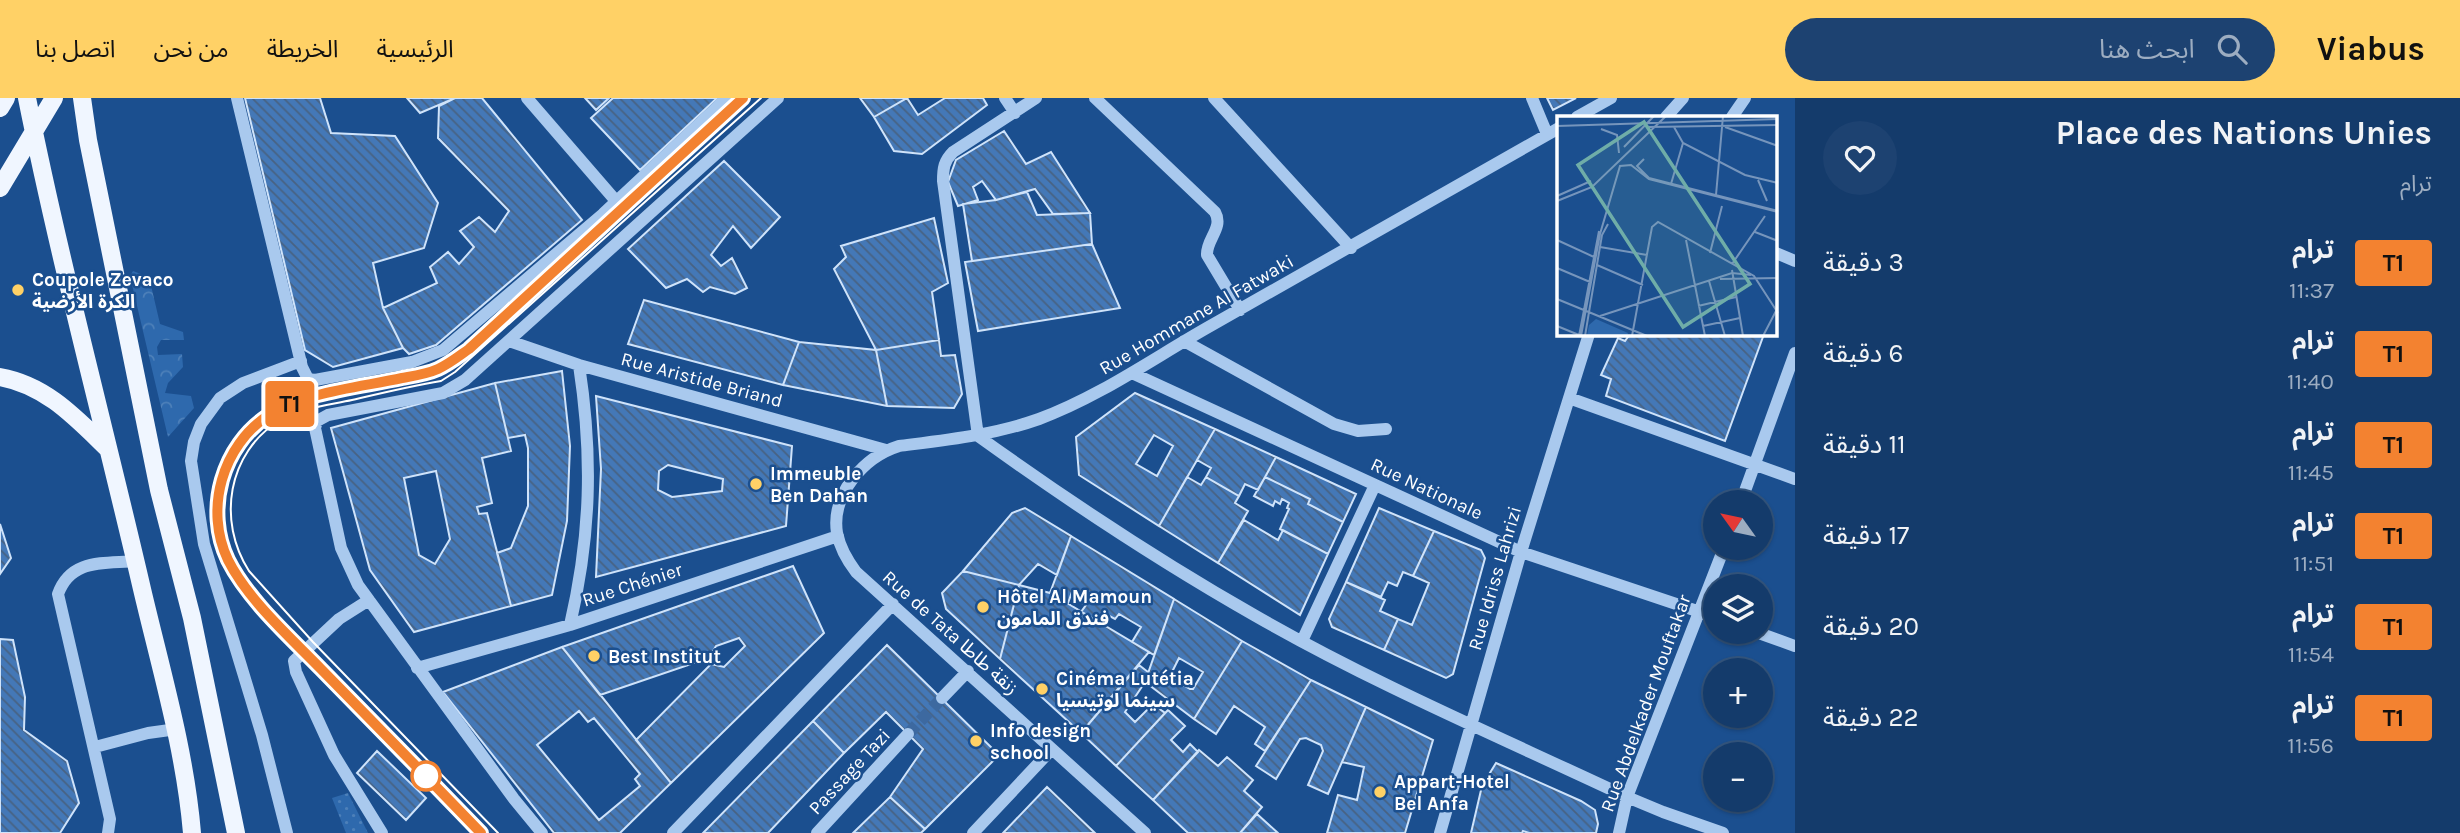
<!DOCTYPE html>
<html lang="ar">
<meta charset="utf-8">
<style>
:root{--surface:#143b6b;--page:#1d4271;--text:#f1f3f6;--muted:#9dadc1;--line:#33557e;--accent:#ffd166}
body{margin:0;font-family:Karla,"Noto Sans Arabic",sans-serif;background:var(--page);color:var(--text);direction:rtl;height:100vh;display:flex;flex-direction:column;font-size:26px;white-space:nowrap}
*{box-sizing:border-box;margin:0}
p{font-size:23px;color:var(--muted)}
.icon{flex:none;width:38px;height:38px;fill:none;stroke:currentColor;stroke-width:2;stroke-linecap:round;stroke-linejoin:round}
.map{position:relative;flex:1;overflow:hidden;direction:ltr}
.sheet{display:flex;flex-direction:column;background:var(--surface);width:665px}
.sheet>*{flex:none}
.badge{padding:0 14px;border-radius:5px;font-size:24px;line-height:46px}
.needle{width:46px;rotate:303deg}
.fabs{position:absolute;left:1703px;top:392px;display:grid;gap:14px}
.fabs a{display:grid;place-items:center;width:70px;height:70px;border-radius:50%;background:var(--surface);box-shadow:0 2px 5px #0004,0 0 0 2px var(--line);font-size:35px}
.map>.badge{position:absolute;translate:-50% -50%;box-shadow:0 0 0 4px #fff}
.round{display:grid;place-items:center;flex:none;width:74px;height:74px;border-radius:37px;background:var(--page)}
.summary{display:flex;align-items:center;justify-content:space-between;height:119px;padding:0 28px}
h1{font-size:33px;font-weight:700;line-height:52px}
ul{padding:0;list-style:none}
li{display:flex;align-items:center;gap:21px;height:91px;padding:0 28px}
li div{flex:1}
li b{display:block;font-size:26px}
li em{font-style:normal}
li .badge{min-width:77px;font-weight:700;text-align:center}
header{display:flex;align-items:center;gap:42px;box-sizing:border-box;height:98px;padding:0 35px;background:var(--accent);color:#111}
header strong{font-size:33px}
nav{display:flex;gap:38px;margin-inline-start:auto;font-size:24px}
.search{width:490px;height:63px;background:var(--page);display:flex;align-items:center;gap:18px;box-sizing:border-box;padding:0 24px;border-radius:38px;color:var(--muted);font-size:26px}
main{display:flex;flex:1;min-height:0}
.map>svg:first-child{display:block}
</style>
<header>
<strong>Viabus</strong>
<div class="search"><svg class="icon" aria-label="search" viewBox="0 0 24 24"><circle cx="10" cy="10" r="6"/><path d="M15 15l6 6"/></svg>ابحث هنا</div>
<nav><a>الرئيسية</a><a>الخريطة</a><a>من نحن</a><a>اتصل بنا</a></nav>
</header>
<main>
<section class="sheet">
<div class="summary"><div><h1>Place des Nations Unies</h1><p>ترام</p></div><a class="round"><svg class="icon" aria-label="heart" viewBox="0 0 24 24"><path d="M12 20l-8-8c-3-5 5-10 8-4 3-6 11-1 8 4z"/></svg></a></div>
<ul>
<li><span class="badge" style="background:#f38230;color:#111">T1</span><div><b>ترام</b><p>11:37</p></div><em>3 دقيقة</em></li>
<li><span class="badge" style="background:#f38230;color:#111">T1</span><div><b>ترام</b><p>11:40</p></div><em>6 دقيقة</em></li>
<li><span class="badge" style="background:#f38230;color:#111">T1</span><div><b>ترام</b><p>11:45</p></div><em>11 دقيقة</em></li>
<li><span class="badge" style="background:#f38230;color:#111">T1</span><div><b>ترام</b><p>11:51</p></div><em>17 دقيقة</em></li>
<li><span class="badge" style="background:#f38230;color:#111">T1</span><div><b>ترام</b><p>11:54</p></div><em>20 دقيقة</em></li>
<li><span class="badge" style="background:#f38230;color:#111">T1</span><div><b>ترام</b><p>11:56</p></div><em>22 دقيقة</em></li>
</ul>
</section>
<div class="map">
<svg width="1795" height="735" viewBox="0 0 1795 735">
<defs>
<pattern id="park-crowns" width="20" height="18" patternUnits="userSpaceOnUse" patternTransform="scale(1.75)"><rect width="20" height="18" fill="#2e69ad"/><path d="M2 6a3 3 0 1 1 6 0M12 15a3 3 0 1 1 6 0" fill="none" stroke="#4d80b9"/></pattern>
<pattern id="garden-dots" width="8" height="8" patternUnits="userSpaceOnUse" patternTransform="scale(1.75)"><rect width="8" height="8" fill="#2e69ad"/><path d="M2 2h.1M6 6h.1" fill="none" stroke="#4d80b9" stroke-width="1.8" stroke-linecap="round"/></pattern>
<pattern id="building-back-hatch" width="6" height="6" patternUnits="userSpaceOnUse" patternTransform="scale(1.75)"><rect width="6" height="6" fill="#4478b7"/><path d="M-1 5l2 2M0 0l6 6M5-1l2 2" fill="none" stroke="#486282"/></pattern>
</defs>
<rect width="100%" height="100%" fill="#1b4f8f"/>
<path fill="url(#park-crowns)" d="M 133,173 L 149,179 L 160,226 L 183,234 L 184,242 L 161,242 L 157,249 L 158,257 L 182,256 L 183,269 L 168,285 L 165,295 L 191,298 L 194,310 L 168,339 L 130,178 Z"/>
<path fill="url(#garden-dots)" d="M 348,695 L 368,735 L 346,735 L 332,700 Z"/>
<path fill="url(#building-back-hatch)" stroke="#cfe3fa" stroke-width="2" fill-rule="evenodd" d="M 245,0 L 320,0 L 331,35 L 395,38 L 438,105 L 424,150 L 373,165 L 383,210 L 403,250 L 333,269 L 305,252 Z
M 407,0 L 455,0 L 420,15 Z
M 455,0 L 482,0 L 582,122 L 436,247 L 409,256 L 403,250 L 383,210 L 437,185 L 430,169 L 448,154 L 459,166 L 474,149 L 460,133 L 479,119 L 495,134 L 509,113 L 438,40 L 439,8 Z
M 585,0 L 609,0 L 596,12 Z
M 613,0 L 717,0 L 640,72 L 591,20 Z
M 860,0 L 907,0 L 874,19 Z
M 907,0 L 918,17 L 945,0 L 983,0 L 987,7 L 922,56 L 894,53 L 874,19 Z
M 1547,0 L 1576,0 L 1553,12 Z
M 1004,33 L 1026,66 L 1051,54 L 1090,115 L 1053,116 L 1035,91 L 996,102 L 982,83 L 973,89 L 978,102 L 958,108 L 948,84 L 956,62 Z
M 724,63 L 780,119 L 751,150 L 733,128 L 711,157 L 721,168 L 732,160 L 747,190 L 735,196 L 710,189 L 703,194 L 687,181 L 666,190 L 628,151 Z
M 1027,94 L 1037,117 L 1090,115 L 1092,146 L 972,163 L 963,106 L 996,102 Z
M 934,120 L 948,185 L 932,194 L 939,242 L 876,252 L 834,171 L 846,159 L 841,148 Z
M 1092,146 L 1120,210 L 978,233 L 965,164 Z
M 644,202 L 799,244 L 783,287 L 628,246 Z
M 1630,236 L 1764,236 L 1725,343 L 1606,298 L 1611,281 L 1601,277 L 1618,240 L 1625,243 Z
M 939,242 L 941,258 L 955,257 L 962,296 L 954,310 L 887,308 L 876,252 Z
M 799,244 L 876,252 L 887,308 L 783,287 Z
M 562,273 L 570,348 L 567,423 L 552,497 L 511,508 L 497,455 L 511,450 L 528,408 L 528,350 L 525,337 L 508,340 L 495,285 Z
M 495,285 L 511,353 L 482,360 L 492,405 L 477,409 L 479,416 L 487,415 L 511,508 L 414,534 L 370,472 L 331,330 ZM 436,373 L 450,441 L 435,466 L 419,457 L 404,380 Z
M 1135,295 L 1215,331 L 1159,428 L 1079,377 L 1076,339 ZM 1154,337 L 1173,348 L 1157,378 L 1136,366 Z
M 596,298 L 792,348 L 786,428 L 596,479 L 601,371 ZM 668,367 L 723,381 L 722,393 L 672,399 L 658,392 L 659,373 Z
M 1215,331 L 1276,359 L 1258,392 L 1245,386 L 1239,398 L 1206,379 L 1211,370 L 1197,362 Z
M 1276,359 L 1356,396 L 1343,424 L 1308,406 L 1310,401 L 1265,379 Z
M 1187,379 L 1201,387 L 1206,379 L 1239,398 L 1235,405 L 1248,413 L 1218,465 L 1159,428 Z
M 1265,379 L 1310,401 L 1308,406 L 1343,424 L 1328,456 L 1280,431 L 1289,411 L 1287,410 L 1289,405 L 1282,401 L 1280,406 L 1275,403 L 1273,408 L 1254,398 Z
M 1025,410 L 1071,438 L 1057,477 L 1038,466 L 1019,487 L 963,473 L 1012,415 Z
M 1379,410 L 1434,433 L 1413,478 L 1403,474 L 1397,488 L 1388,484 L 1381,499 L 1346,484 Z
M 1244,422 L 1278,442 L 1283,432 L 1328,456 L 1300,517 L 1218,465 Z
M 0,426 L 11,460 L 0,476 Z
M 1434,433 L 1481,452 L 1485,460 L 1453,576 L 1446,580 L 1384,552 L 1398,521 L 1412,527 L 1429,485 L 1413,478 Z
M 1071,438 L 1174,501 L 1154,557 L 1132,544 L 1141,529 L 1119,516 L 1115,521 L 1104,515 L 1098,524 L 1081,514 L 1086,507 L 1080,504 L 1082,500 L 1072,494 L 1068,505 L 1050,495 Z
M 793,468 L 824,535 L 671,685 L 636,642 L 711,566 L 724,569 L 745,548 L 739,540 L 716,548 L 709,560 L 600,597 L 562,549 Z
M 963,473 L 1019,487 L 1000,561 L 946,511 L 942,495 Z
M 1346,484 L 1385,502 L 1380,513 L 1398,521 L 1384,552 L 1332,529 L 1329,521 Z
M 1019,487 L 1050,495 L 1149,554 L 1081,635 L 1000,561 Z
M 1174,501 L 1242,543 L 1194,621 L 1145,584 ZM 1179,560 L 1203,574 L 1193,591 L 1190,591 L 1171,580 L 1171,576 Z
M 0,541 L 13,542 L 25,599 L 24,632 L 67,663 L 79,705 L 60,735 L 0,735 Z
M 1242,543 L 1311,582 L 1265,653 L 1255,646 L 1265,629 L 1234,608 L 1216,636 L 1194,621 Z
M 887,547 L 999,657 L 925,731 L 890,699 L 923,651 L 886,614 L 844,655 L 813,623 Z
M 562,549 L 671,685 L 620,735 L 554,735 L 443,594 ZM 579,613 L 588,624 L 594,620 L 640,676 L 635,681 L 640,688 L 599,722 L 537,647 Z
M 1139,567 L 1148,574 L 1145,584 L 1125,614 L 1135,624 L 1153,606 L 1165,615 L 1116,668 L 1081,635 Z
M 1311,582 L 1366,609 L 1328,696 L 1308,687 L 1323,653 L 1321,647 L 1306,640 L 1300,641 L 1276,681 L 1256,668 Z
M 1366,609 L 1433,642 L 1405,735 L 1327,735 L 1338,697 L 1357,702 L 1364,669 L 1342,664 Z
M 1168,612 L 1185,628 L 1171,642 L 1183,654 L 1190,646 L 1198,654 L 1153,702 L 1116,668 Z
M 813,623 L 844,655 L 768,735 L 703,735 Z
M 1199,652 L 1218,668 L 1227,659 L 1253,682 L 1244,693 L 1262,709 L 1240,735 L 1188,735 L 1153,702 Z
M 377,653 L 426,700 L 406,722 L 357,675 Z
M 1496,665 L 1581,703 L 1595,712 L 1598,726 L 1596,735 L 1529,735 L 1523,733 L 1522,735 L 1471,735 L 1482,688 Z
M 1047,689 L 1095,735 L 1003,735 Z
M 890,699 L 925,731 L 921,735 L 853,735 Z
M 1257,716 L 1278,735 L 1240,735 Z"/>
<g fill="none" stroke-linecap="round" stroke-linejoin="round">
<path stroke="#3d69a0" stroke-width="12" stroke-dasharray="12 6" stroke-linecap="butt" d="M 908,636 L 942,600"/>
<path stroke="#a9c9ee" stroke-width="12" d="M 237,0 L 302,269 L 308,281 L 315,282 L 412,264 L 443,252 L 603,116 L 727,0
M 527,0 L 616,103
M 1005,0 L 1015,15
M 1036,0 L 953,54 C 944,63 943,70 943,83 L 978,338 C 1067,402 1159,463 1254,517 C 1374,586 1502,640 1627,699 L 1663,714 L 1723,735
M 1095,0 L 1215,114 C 1224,130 1206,141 1207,157 L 1240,212
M 1214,0 L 1351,150
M 1532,0 L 1547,36
M 1577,19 L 1611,0
M 1666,19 L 1683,0
M 1732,19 L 1745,0
M 1776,155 L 1795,163
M 509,243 L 579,267 L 886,352
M 1184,243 L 1334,326 L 1358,333 L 1386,331
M 1132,275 L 1521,454 L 1715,519
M 1569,300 L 1795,381
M 1741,404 L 1795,255
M 369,502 L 339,521 L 294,563 L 296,574 L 334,657 L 382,735
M 570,527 C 591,437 593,358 579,267
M 1756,534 L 1795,548
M 1302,543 L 1375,387
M 417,570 L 570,527 L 838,438
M 942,600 L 968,573
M 95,649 L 148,635 L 177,631
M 108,735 L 110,721 L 58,496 C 71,460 104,466 136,463
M 287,735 L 262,637 L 204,446 L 191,363 L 194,344 L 201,326 L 220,300 L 243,285 L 301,263
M 542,735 L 514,701 L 358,487 L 341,450 L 315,330 L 317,323 L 328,317 L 443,295 L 465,282 L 778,0
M 673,735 L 893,506
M 817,735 L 908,636
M 973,735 L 1052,651
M 1145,735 L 856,474 C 847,462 840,450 837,435 C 831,396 864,359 899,348 C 946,342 994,337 1039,321 C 1101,298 1155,259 1212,227 C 1328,162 1443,95 1559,30
M 1440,735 L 1521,454 L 1589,236
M 1619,735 L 1627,699 L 1724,450"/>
<path stroke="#f0f6ff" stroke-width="18" d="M 27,0 C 60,165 104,327 142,491 C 161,572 185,652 192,735
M 82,0 L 88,42 L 159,392 L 192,520 L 236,735
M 0,10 L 6,0
M 0,90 L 54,0
M 0,279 C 46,287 76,320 108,351"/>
<path stroke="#fff" stroke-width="2" d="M 627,108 L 743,0
M 406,279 C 439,272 456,262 481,239
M 310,300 C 296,305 282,308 270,316 C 256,325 246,339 237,352 C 202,405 217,454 255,500 L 481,735
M 498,735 L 313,544 L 249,473 C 217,423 227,355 280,322 C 300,310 329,307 352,302 C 382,295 411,288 441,283 L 455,274 L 761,0"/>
</g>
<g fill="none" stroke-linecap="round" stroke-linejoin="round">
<defs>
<path id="line" d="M 481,735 C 428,680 375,626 321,571 C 291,540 248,502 228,462 C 204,412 222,347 269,317 C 304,294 361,289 402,280 C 413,278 427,276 438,271 C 449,266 459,258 469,251 L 743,0"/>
</defs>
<use href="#line" stroke="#fff" stroke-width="16"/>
<use href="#line" stroke="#f38230" stroke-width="10"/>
</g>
<g fill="#ffd166" stroke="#1b4f8f" stroke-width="2.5">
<circle cx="18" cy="192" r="7"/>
<circle cx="756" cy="386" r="7"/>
<circle cx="983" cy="509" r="7"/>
<circle cx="594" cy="558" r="7"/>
<circle cx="1042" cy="591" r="7"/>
<circle cx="976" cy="643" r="7"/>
<circle cx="1380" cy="694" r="7"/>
</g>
<circle fill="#fff" stroke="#f38230" stroke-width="3.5" cx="426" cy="678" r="14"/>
<g text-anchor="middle" stroke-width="5" stroke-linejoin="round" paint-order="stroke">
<g font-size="19" font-weight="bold" fill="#fff" stroke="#1b4f8f" text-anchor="start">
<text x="32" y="188">Coupole Zevaco<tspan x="32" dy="22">الكرة الأرضية</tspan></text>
<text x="770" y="382">Immeuble<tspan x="770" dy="22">Ben Dahan</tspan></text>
<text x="997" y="505">Hôtel Al Mamoun<tspan x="997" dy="22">فندق المامون</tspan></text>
<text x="608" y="565">Best Institut</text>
<text x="1056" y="587">Cinéma Lutétia<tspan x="1056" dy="22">سينما لوتيسيا</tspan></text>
<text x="990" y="639">Info design<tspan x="990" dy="22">school</tspan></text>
<text x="1394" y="690">Appart-Hotel<tspan x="1394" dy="22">Bel Anfa</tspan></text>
</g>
<g font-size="19" fill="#fff" stroke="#1b4f8f">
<text transform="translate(1196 216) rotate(-30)" y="7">Rue Hommane Al Fatwaki</text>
<text transform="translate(702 281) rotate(15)" y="7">Rue Aristide Briand</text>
<text transform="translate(1427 390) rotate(25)" y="7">Rue Nationale</text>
<text transform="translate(1494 480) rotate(-74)" y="7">Rue Idriss Lahrizi</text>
<text transform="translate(632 486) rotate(-18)" y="7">Rue Chénier</text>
<text transform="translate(951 534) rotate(42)" y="7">Rue de Tata زنقة طاطا</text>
<text transform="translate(1645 605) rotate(-70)" y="7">Rue Abdelkader Mouftakar</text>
<text transform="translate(849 673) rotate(-47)" y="7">Passage Tazi</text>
</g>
</g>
<g transform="translate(1557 18)">
<rect width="220" height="220" fill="#1b4f8f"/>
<path d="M 39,203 L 71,217 L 70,220 L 30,220 L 32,209 Z" fill="#2e69ad"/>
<path fill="none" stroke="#7695bc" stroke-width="2" d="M 0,10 L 221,3M 92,11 L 221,9M 117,11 L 126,27 L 188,59 L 221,67M 168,11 L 221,30M 44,13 L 60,19 L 62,37M 67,31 L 97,0M 87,43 L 80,50 L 92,62 L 221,95M 201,64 L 210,85M 114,68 L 126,27M 159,79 L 166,0M 0,80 L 34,65M 0,85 L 35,71 L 109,0M 198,116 L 221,125M 0,124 L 37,141M 129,124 L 148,220M 43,131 L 90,139M 153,137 L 165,90M 175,148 L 208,100M 40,149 L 86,169M 0,152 L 33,166M 175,154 L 186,220M 163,163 L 221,162M 152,165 L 168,220M 0,183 L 90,220M 141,190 L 179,181M 27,194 L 42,115M 32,196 L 45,119 L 51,108M 43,200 L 175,157 L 194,159M 0,210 L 22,219M 146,210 L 183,202M 22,220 L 27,194M 24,220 L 43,118 L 63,50 L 74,49 L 92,63 L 221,96M 28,220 L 32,196M 75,220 L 95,111 L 101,106 L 197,160 L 221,197M 206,220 L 219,195"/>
<path fill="#6fada8" fill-opacity="0.15" stroke="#6fada8" stroke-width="3.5" d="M 87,6 L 193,168 L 126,211 L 21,49 Z"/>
<rect width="220" height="220" fill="none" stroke="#fff" stroke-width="3.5"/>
</g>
</svg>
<div class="fabs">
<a><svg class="needle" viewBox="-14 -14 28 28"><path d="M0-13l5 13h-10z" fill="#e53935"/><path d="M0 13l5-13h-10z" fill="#9dadc1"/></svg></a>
<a><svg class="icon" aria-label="layers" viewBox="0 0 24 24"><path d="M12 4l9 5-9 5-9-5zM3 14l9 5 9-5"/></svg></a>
<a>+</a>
<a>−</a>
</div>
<b class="badge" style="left:290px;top:306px;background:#f38230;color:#111">T1</b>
</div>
</main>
